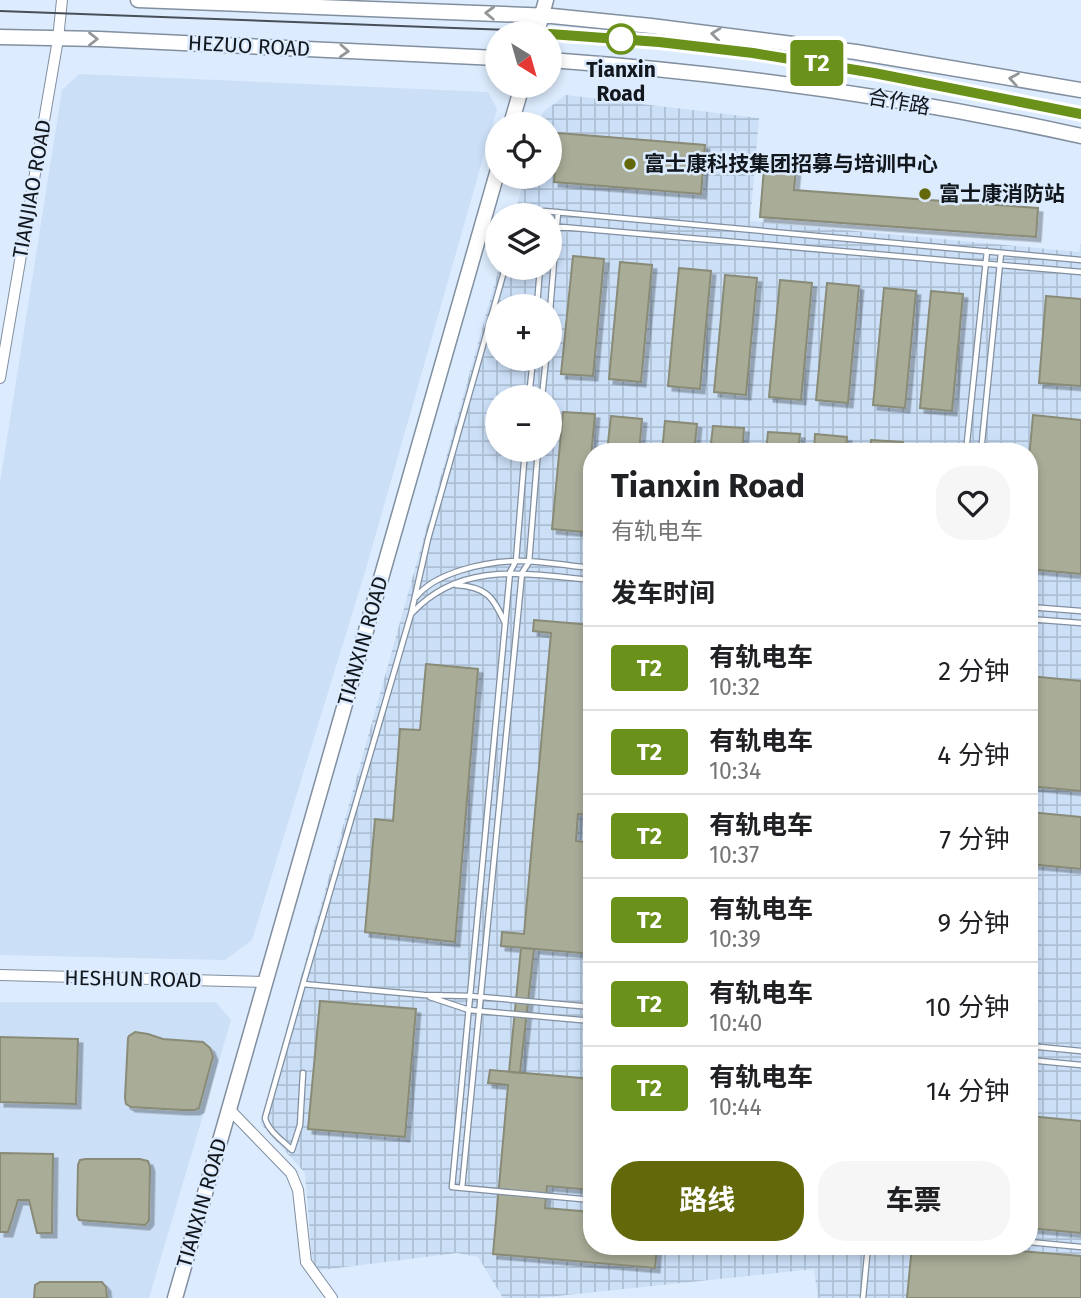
<!DOCTYPE html>
<html lang="zh">
<meta charset="utf-8">
<style>
:root{--surface:#fff;--page:#f6f6f6;--text:#202124;--muted:#757577;--line:#e0e0e0;--accent:#63690a}
body{margin:0;font-family:"Fira Sans","Noto Sans SC",sans-serif;background:var(--page);color:var(--text);height:100vh;display:flex;flex-direction:column;font-size:26px;white-space:nowrap}
*{box-sizing:border-box;margin:0}
p{font-size:23px;color:var(--muted)}
.icon{flex:none;width:38px;height:38px;fill:none;stroke:currentColor;stroke-width:2;stroke-linecap:round;stroke-linejoin:round}
.map{position:relative;flex:1;overflow:hidden}
.panel{position:absolute;left:583px;top:443px;width:455px;height:812px;display:flex;flex-direction:column;background:var(--surface);border-radius:28px;box-shadow:0 4px 10px #0003}
.panel>*{flex:none}
.badge{padding:0 14px;border-radius:5px;font-size:24px;line-height:46px}
.needle{width:46px;rotate:143deg}
.buttons{position:absolute;left:485px;top:21px;display:grid;gap:14px}
.buttons a{display:grid;place-items:center;width:77px;height:77px;border-radius:50%;background:var(--surface);box-shadow:0 4px 10px #0003;font-size:35px}
.map>.badge{position:absolute;translate:-50% -50%;box-shadow:0 0 0 4px #fff}
h2{padding:0 28px;font-size:26px;line-height:63px}
.round{display:grid;place-items:center;flex:none;width:74px;height:74px;border-radius:28px;background:var(--page)}
.head{display:flex;align-items:center;justify-content:space-between;height:119px;padding:0 28px}
h1{font-size:33px;font-weight:700;line-height:52px}
.action{display:flex;gap:14px;margin-top:auto;padding:14px 28px}
.action a{flex:1;height:80px;border-radius:28px;background:var(--accent);color:#fff;font-size:28px;font-weight:700;line-height:80px;text-align:center}
.action a+a{background:var(--page);color:var(--text)}
ul{padding:0;list-style:none}
li{display:flex;align-items:center;gap:21px;height:84px;padding:0 28px;border-top:2px solid var(--line)}
li div{flex:1}
li b{display:block;font-size:26px}
li em{font-style:normal}
li .badge{min-width:77px;font-weight:700;text-align:center}
.map>svg:first-child{display:block}
</style>
<div class="map">
<svg width="1081" height="1298" viewBox="0 0 1081 1298">
<defs>
<pattern id="industrial-grid" width="8" height="8" patternUnits="userSpaceOnUse" patternTransform="scale(1.75)"><rect width="8" height="8" fill="#cbdff7"/><path d="M0 4h8M4 0v8" fill="none" stroke="#adbfd3"/></pattern>
<filter id="shadow"><feDropShadow dx="4.5" dy="4.5" stdDeviation="0" flood-color="#0004"/></filter>
</defs>
<rect width="100%" height="100%" fill="#dcebfd"/>
<path fill="#cbdff7" d="M 79,74 L 488,92 L 497,109 L 365,572 L 252,940 L 225,960 L 0,955 L 0,483 L 62,90 Z
M 0,1002 L 216,1002 L 231,1020 L 149,1298 L 0,1298 Z"/>
<path fill="url(#industrial-grid)" fill-rule="evenodd" d="M 566,95 L 759,118 L 750,221 L 1079,252 L 1081,243 L 1081,1298 L 818,1298 L 814,1269 L 538,1298 L 503,1298 L 478,1257 L 457,1253 L 313,1271 L 305,1173 L 260,1123 L 499,268 L 550,268 L 550,215 L 514,215 L 525,177 L 550,177 L 550,124 L 540,124 L 543,112 ZM 497,306 L 550,306 L 550,359 L 497,359 ZM 497,397 L 550,397 L 550,450 L 497,450 ZM 592,452 L 1029,452 L 1029,1246 L 592,1246 Z"/>
<path fill="#a9ac97" stroke="#898b77" stroke-width="2" filter="url(#shadow)" d="M 558,133 L 705,145 L 701,194 L 554,182 Z
M 765,156 L 797,158 L 794,190 L 1038,208 L 1036,237 L 760,217 Z
M 573,256 L 604,259 L 593,376 L 561,374 Z
M 620,262 L 652,265 L 641,382 L 609,379 Z
M 679,268 L 711,271 L 700,389 L 668,386 Z
M 725,275 L 757,278 L 746,395 L 714,392 Z
M 780,280 L 812,283 L 801,400 L 769,397 Z
M 827,283 L 859,286 L 848,403 L 816,400 Z
M 884,288 L 916,291 L 905,408 L 873,405 Z
M 931,291 L 963,294 L 952,411 L 920,408 Z
M 1046,296 L 1081,299 L 1081,386 L 1039,383 Z
M 563,412 L 595,414 L 584,532 L 552,529 Z
M 1033,415 L 1081,420 L 1081,574 L 1029,569 L 1029,459 Z
M 611,416 L 642,419 L 639,452 L 607,452 Z
M 665,421 L 697,424 L 694,452 L 662,452 Z
M 713,426 L 744,428 L 742,452 L 710,452 Z
M 768,432 L 800,434 L 798,452 L 766,452 Z
M 815,434 L 847,437 L 846,452 L 814,452 Z
M 871,440 L 903,442 L 902,452 L 870,452 Z
M 918,444 L 950,447 L 949,452 L 917,452 Z
M 534,620 L 592,625 L 592,738 L 586,738 L 584,761 L 592,762 L 592,815 L 578,814 L 576,841 L 592,843 L 592,954 L 501,946 L 502,932 L 524,934 L 551,633 L 533,631 Z
M 426,664 L 478,669 L 455,942 L 365,932 L 375,819 L 393,821 L 400,729 L 420,730 Z
M 1029,676 L 1081,681 L 1081,791 L 1029,786 Z
M 1029,812 L 1081,817 L 1081,869 L 1029,864 Z
M 521,948 L 534,949 L 520,1073 L 509,1072 Z
M 320,1001 L 416,1009 L 405,1137 L 308,1129 Z
M 135,1032 L 148,1034 L 163,1039 L 203,1042 L 210,1048 L 213,1056 L 199,1108 L 195,1110 L 183,1110 L 131,1107 L 126,1104 L 125,1098 L 128,1038 L 129,1036 Z
M 0,1037 L 78,1039 L 76,1104 L 0,1102 Z
M 490,1070 L 592,1079 L 592,1190 L 547,1186 L 545,1208 L 592,1212 L 592,1246 L 657,1246 L 655,1268 L 493,1254 L 508,1085 L 488,1083 Z
M 1029,1116 L 1081,1121 L 1081,1233 L 1029,1228 Z
M 0,1153 L 53,1154 L 52,1233 L 37,1233 L 29,1200 L 18,1200 L 8,1232 L 0,1232 Z
M 86,1159 L 140,1159 L 148,1161 L 150,1167 L 149,1220 L 148,1222 L 145,1225 L 79,1220 L 77,1215 L 78,1165 L 80,1160 Z
M 912,1246 L 957,1246 L 1081,1256 L 1081,1298 L 907,1298 Z
M 40,1282 L 102,1282 L 106,1287 L 107,1298 L 34,1298 L 35,1285 Z"/>
<g fill="none" stroke-linecap="round" stroke-linejoin="round">
<defs>
<path id="lane" d="M 534,215 L 544,211 L 1081,260
M 550,226 L 1081,272
M 537,306 L 540,268
M 550,311 L 558,212
M 529,397 L 533,359
M 542,397 L 546,359
M 525,450 L 516,561 L 510,572 L 452,1187 L 592,1200
M 966,452 L 987,251
M 981,452 L 1001,253
M 456,585 C 487,587 493,597 505,623
M 416,597 C 436,572 485,562 516,561 C 541,560 567,566 592,568
M 1029,607 L 1081,611
M 412,613 C 461,560 527,574 592,580
M 1029,619 L 1081,623
M 303,984 L 424,995 L 470,996 L 592,1007
M 430,997 L 469,1010 L 592,1021
M 1029,1046 L 1081,1051
M 1029,1060 L 1081,1065
M 303,1073 L 300,1125 L 292,1150 C 283,1141 268,1131 265,1118 L 303,984 L 411,614 L 428,539 L 505,268
M 462,1188 L 522,573 L 529,562 L 538,450
M 1029,1242 L 1081,1247
M 863,1298 L 868,1246"/>
<path id="street" d="M 0,378 L 58,39 L 62,0
M 0,975 L 265,982
M 229,1109 L 291,1173 L 298,1190 L 306,1262 L 332,1298"/>
<path id="secondary" d="M 138,0 L 552,16 L 651,26 L 856,52 L 1081,90
M 537,33 L 546,0
M 0,37 L 99,39 L 497,58
M 550,60 C 728,73 906,97 1081,136
M 511,124 L 522,86
M 175,1298 L 497,173"/>
</defs>
<use href="#lane" stroke="#818fa0" stroke-width="7"/>
<use href="#street" stroke="#818fa0" stroke-width="12"/>
<use href="#secondary" stroke="#818fa0" stroke-width="17"/>
<use href="#lane" stroke="#fff" stroke-width="4.5"/>
<use href="#street" stroke="#fff" stroke-width="10"/>
<use href="#secondary" stroke="#fff" stroke-width="14"/>
<path stroke="#474f58" stroke-width="2" d="M 0,11 L 454,28 L 512,30 L 536,33
M 550,34 L 658,42 L 753,53 L 874,73 L 1081,114"/>
</g>
<defs><path id="oneway-chevron" d="M-2-3.5L2.5 0L-2 3.5" fill="none" stroke-width="1.6" stroke-linecap="round" stroke-linejoin="round" transform="scale(1.75)"/></defs>
<g stroke="#949799">
<use href="#oneway-chevron" transform="translate(490 13) rotate(-178)"/>
<use href="#oneway-chevron" transform="translate(716 34) rotate(-173)"/>
<use href="#oneway-chevron" transform="translate(93 39)"/>
<use href="#oneway-chevron" transform="translate(344 51) rotate(3)"/>
<use href="#oneway-chevron" transform="translate(1014 79) rotate(-170)"/>
</g>
<g fill="none" stroke-linecap="round" stroke-linejoin="round">
<defs>
<path id="line" d="M 550,34 L 659,42 L 753,53 L 874,73 L 1081,114"/>
</defs>
<use href="#line" stroke="#fff" stroke-width="16"/>
<use href="#line" stroke="#6a911a" stroke-width="10"/>
</g>
<circle fill="#fff" stroke="#6a911a" stroke-width="3.5" cx="621" cy="39" r="14"/>
<g fill="#63690a" stroke="#dcebfd" stroke-width="2.5">
<circle cx="630" cy="164" r="7"/>
<circle cx="925" cy="194" r="7"/>
</g>
<g text-anchor="middle" stroke-width="5" stroke-linejoin="round" paint-order="stroke">
<g font-size="21" fill="#11171d" stroke="#dcebfd">
<text transform="translate(249 46) rotate(3)" y="7">HEZUO ROAD</text>
<text transform="translate(899 102) rotate(10)" y="7">合作路</text>
<text transform="translate(32 189) rotate(-80)" y="7">TIANJIAO ROAD</text>
<text transform="translate(363 641) rotate(-74)" y="7">TIANXIN ROAD</text>
<text transform="translate(133 979) rotate(1)" y="7">HESHUN ROAD</text>
<text transform="translate(202 1203) rotate(-74)" y="7">TIANXIN ROAD</text>
</g>
<g font-size="21" font-weight="bold" fill="#11171d" stroke="#dcebfd">
<text x="621" y="77">Tianxin<tspan x="621" dy="24">Road</tspan></text>
</g>
<g font-size="21" font-weight="bold" fill="#11171d" stroke="#dcebfd" text-anchor="start">
<text x="644" y="171">富士康科技集团招募与培训中心</text>
<text x="939" y="201">富士康消防站</text>
</g>
</g>
</svg>
<div class="buttons">
<a><svg class="needle" viewBox="-14 -14 28 28"><path d="M0-13l5 13h-10z" fill="#e53935"/><path d="M0 13l5-13h-10z" fill="#757577"/></svg></a>
<a><svg class="icon" aria-label="locate" viewBox="0 0 24 24"><circle cx="12" cy="12" r="6"/><path d="M12 2v4M12 18v4M2 12h4M18 12h4"/></svg></a>
<a><svg class="icon" aria-label="layers" viewBox="0 0 24 24"><path d="M12 4l9 5-9 5-9-5zM3 14l9 5 9-5"/></svg></a>
<a>+</a>
<a>−</a>
</div>
<b class="badge" style="left:817px;top:63px;background:#6a911a;color:#fff">T2</b>
<section class="panel">
<div class="head"><div><h1>Tianxin Road</h1><p>有轨电车</p></div><a class="round"><svg class="icon" aria-label="heart" viewBox="0 0 24 24"><path d="M12 20l-8-8c-3-5 5-10 8-4 3-6 11-1 8 4z"/></svg></a></div>
<h2>发车时间</h2>
<ul>
<li><span class="badge" style="background:#6a911a;color:#fff">T2</span><div><b>有轨电车</b><p>10:32</p></div><em>2 分钟</em></li>
<li><span class="badge" style="background:#6a911a;color:#fff">T2</span><div><b>有轨电车</b><p>10:34</p></div><em>4 分钟</em></li>
<li><span class="badge" style="background:#6a911a;color:#fff">T2</span><div><b>有轨电车</b><p>10:37</p></div><em>7 分钟</em></li>
<li><span class="badge" style="background:#6a911a;color:#fff">T2</span><div><b>有轨电车</b><p>10:39</p></div><em>9 分钟</em></li>
<li><span class="badge" style="background:#6a911a;color:#fff">T2</span><div><b>有轨电车</b><p>10:40</p></div><em>10 分钟</em></li>
<li><span class="badge" style="background:#6a911a;color:#fff">T2</span><div><b>有轨电车</b><p>10:44</p></div><em>14 分钟</em></li>
</ul>
<div class="action"><a>路线</a><a>车票</a></div>
</section>
</div>
